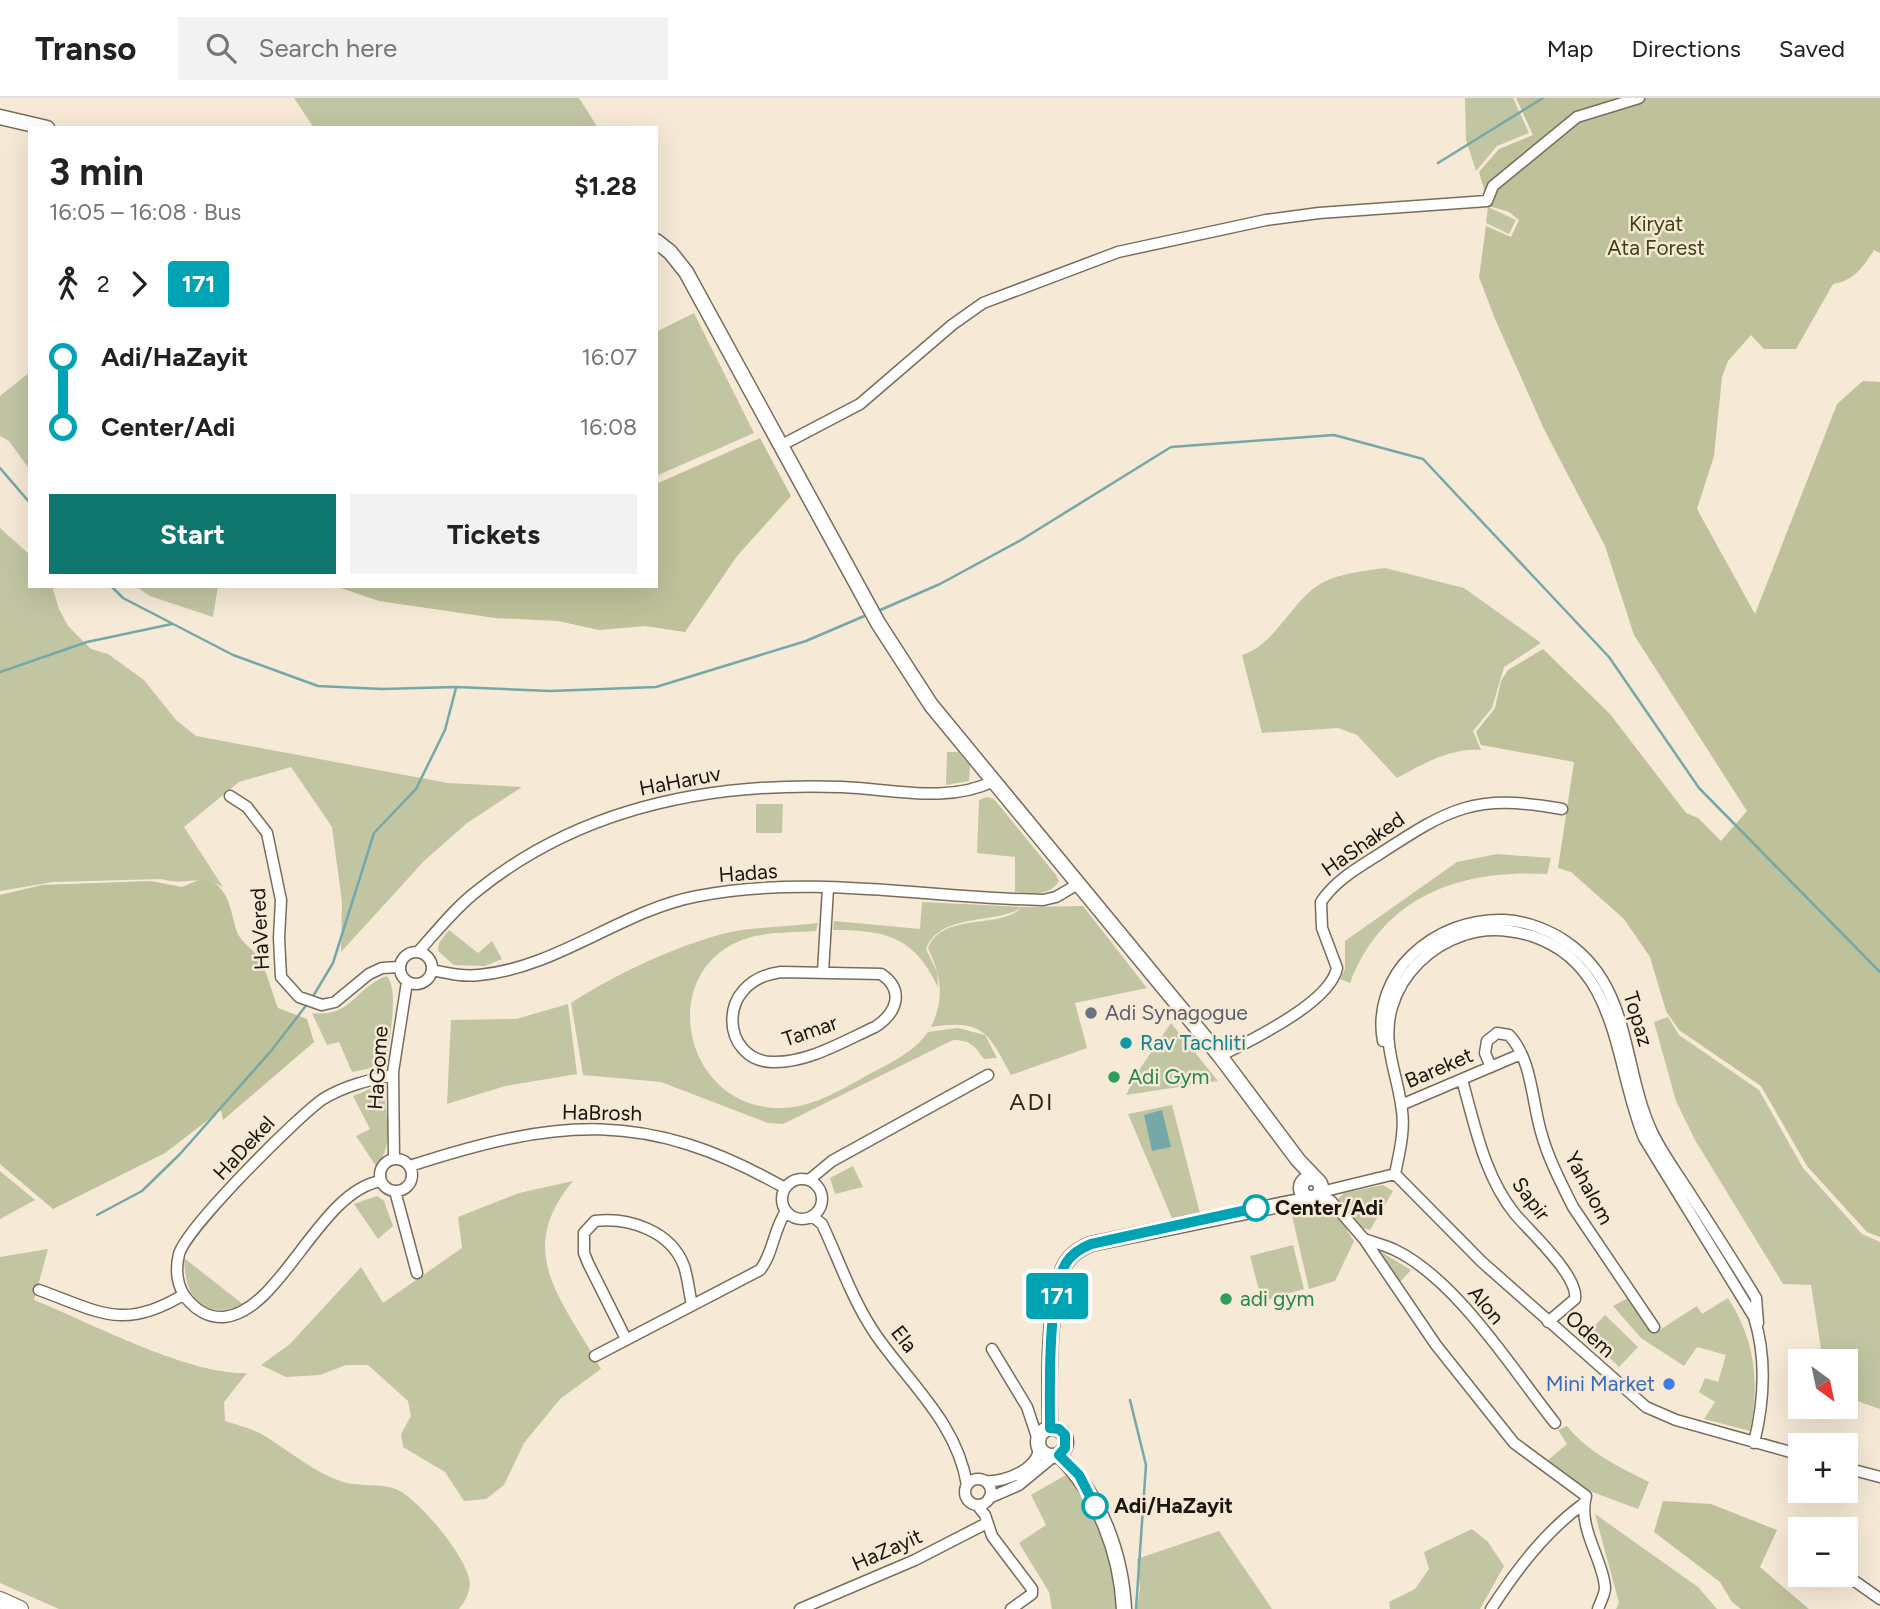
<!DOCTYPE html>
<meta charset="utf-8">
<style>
:root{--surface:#fff;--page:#f2f2f2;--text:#222;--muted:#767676;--line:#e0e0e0;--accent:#0f766e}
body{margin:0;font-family:Figtree,sans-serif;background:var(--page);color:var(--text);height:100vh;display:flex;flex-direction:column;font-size:26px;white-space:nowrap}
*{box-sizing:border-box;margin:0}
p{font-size:23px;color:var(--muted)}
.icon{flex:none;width:38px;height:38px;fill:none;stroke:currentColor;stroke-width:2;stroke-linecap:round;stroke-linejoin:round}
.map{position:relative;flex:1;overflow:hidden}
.side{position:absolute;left:28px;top:28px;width:630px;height:462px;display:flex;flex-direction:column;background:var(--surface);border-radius:0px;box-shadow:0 7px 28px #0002}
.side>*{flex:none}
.badge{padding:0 14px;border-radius:5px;font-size:24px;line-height:46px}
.needle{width:46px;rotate:147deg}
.buttons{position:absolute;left:1788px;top:1251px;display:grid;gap:14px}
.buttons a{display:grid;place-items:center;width:70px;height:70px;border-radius:0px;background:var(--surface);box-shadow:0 7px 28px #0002;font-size:35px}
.map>.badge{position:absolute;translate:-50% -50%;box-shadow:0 0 0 4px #fff}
.legs{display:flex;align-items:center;gap:10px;height:77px;padding:0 21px;font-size:23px}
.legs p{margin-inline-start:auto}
.head{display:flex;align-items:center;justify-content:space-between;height:119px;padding:0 21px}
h1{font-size:38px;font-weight:700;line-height:52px}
.button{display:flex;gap:14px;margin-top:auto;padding:14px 21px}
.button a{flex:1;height:80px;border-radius:0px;background:var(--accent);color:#fff;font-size:28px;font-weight:700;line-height:80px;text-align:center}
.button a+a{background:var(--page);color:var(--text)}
ul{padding:0 21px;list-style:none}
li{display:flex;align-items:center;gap:24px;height:70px;font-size:26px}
li i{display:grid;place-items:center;width:10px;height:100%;margin:0 9px;background:currentColor}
li i::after{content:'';width:18px;height:18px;margin:-9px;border:5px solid;border-radius:50%;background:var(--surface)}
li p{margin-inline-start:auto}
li:first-child i{background:linear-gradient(#0000 50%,currentColor 0)}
li:last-child i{background:linear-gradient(currentColor 50%,#0000 0)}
header{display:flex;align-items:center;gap:42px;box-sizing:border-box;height:98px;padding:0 35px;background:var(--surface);border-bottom:2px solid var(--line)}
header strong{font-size:33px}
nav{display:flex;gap:38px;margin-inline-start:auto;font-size:24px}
.search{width:490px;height:63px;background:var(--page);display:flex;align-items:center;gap:18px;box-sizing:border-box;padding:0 24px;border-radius:0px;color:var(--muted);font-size:26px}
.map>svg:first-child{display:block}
</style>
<header>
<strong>Transo</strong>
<div class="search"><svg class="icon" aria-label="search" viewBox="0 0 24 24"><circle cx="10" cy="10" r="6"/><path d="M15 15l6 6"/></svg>Search here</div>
<nav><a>Map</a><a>Directions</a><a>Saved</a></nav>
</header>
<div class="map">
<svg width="1880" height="1511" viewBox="0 0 1880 1511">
<rect width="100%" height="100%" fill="#f6e9d6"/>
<path fill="#c2c5a2" d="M 294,0 L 579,0 L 598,30 L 314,30 Z
M 1465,0 L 1513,0 L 1529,35 L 1497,48 L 1476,73 L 1466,42 Z
M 1488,109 L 1516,122 L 1509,136 L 1486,125 Z
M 694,215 L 754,335 L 656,378 L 656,234 Z
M 30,274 L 30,372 L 9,343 L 0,338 L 0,298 Z
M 0,430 L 30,457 L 30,488 L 52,488 L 59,511 L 68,528 L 91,551 L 108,556 L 144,582 L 176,622 L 196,638 L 448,685 L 522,689 L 467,725 L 424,763 L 341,854 L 342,804 L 332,729 L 291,669 L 239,684 L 184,729 L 223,789 C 197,776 187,788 161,781 L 53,784 L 0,793 Z
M 1385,470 L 1464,490 L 1541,545 L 1504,569 L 1492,610 L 1473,633 L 1481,652 C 1450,650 1423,666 1397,680 L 1357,637 L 1338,630 L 1262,635 L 1242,557 C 1276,547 1293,500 1322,485 C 1341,475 1364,473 1385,470 Z
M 135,488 L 218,488 L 213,519 L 150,498 Z
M 947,654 L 958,654 L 970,668 L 969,683 L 946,687 Z
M 987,699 L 994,701 L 1056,777 L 1059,783 C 1049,799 1031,795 1015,794 L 1015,759 L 977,755 L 979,702 Z
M 756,706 L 783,706 L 782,735 L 756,735 Z
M 1497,756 L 1551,760 L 1547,776 C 1460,771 1383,798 1350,885 L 1340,881 L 1345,871 L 1345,843 L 1457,764 Z
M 922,804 L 1023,809 L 1083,808 L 1147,890 L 1075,905 L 1087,950 L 1011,977 C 988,934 983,921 931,929 C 945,900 941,878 928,850 C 942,814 1001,831 1021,810 C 995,826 939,815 926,851 L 937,874 L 938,889 C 914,839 887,832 833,832 L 834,823 L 920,831 Z
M 818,825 L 816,833 C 790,835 760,833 737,844 C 656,881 686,1010 779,1010 C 807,1011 835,995 859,982 C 883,968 912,957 928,934 L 958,930 L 985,937 L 997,960 L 984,961 C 975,948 970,942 953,942 L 783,1026 L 768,1025 L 661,984 L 583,977 L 571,905 C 615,876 689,841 741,832 C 766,829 792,828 818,825 Z
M 449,832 L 478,855 L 492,843 L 502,861 L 485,868 L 454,867 L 438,853 L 439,845 Z
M 387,878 C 400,893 388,947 386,967 L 352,974 L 339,944 L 327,947 L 312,915 C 352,920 355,889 387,878 Z
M 568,906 L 577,976 L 505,988 L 447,1006 L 451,922 L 516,921 Z
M 1668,919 L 1679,937 L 1759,992 L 1803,1070 L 1862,1136 L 1880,1144 L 1880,1311 L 1846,1299 L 1846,1264 L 1823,1263 L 1811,1187 L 1783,1186 L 1695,1042 L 1676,1003 L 1654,924 Z
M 1171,925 L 1218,983 L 1126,997 L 1137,975 Z
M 375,989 L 384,994 C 386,1021 395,1047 376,1068 L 356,1038 L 370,1031 L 353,998 Z
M 1172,1007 L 1200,1115 L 1172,1120 L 1128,1016 Z
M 853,1068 L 863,1089 L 835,1096 L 830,1080 Z
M 0,1073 L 35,1102 L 0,1121 Z
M 573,1083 C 513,1155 563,1202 601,1271 L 560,1301 L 524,1345 L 504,1387 L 486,1401 L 464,1403 L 445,1374 L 403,1349 L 401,1336 L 411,1318 L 408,1303 L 368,1267 L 346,1267 L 320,1277 L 286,1279 L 261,1267 L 290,1246 L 361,1169 L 383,1205 L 462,1150 L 458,1119 L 519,1095 Z
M 1383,1087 L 1393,1093 L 1370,1132 L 1363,1130 L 1338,1101 L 1344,1095 Z
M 377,1098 L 384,1103 L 393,1128 L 378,1141 L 354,1106 Z
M 1316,1107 C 1337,1110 1343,1127 1354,1143 L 1335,1183 L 1309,1191 L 1290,1109 Z
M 1293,1147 L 1304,1191 L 1262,1203 L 1250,1158 Z
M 48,1151 L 34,1202 C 91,1225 188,1277 247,1275 L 224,1304 L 225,1323 C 237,1327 254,1331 265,1338 C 289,1353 315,1375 343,1384 C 360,1389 380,1385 396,1391 C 418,1400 471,1463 470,1487 C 469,1496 464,1505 459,1511 L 59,1511 L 0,1485 L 0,1159 Z
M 1381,1154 L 1411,1172 L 1400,1184 Z
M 184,1160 L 244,1207 C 202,1222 185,1201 184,1160 Z
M 1628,1200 L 1655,1235 L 1697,1208 L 1702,1216 L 1728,1200 C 1755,1242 1760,1284 1750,1333 L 1704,1321 L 1715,1304 L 1699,1294 L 1705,1280 L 1718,1284 L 1726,1257 L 1697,1249 L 1684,1268 L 1641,1240 L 1613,1208 Z
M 1605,1217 L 1638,1249 L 1619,1269 L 1586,1237 Z
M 1567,1328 C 1587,1354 1621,1370 1649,1384 L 1638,1411 L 1587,1392 L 1547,1363 L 1567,1346 L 1558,1332 Z
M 1071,1374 L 1105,1436 L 1114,1470 L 1119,1511 L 1052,1511 L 1049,1494 L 1019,1445 L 1046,1427 L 1031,1397 Z
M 1595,1416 L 1698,1489 L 1717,1511 L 1616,1511 L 1619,1505 Z
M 1472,1431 L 1488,1444 L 1504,1468 L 1480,1511 L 1390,1511 L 1389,1504 L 1415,1491 L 1429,1471 L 1424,1454 Z
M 1219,1433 L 1272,1511 L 1137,1511 L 1140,1490 L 1137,1461 Z"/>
<path fill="#bec199" d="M 1516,0 L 1880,0 L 1880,155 L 1874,152 C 1863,169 1854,183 1833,186 L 1796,251 L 1764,251 L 1751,237 L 1728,263 L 1722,279 L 1714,358 L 1697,411 L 1755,516 L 1837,306 L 1863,283 L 1880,284 L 1880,1139 L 1867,1134 L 1807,1068 L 1761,988 L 1679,932 L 1666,913 L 1650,859 L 1624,821 L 1571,774 L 1558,770 L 1574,664 L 1481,647 L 1476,634 L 1495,610 L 1501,583 L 1508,572 L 1543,551 L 1610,616 L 1686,715 L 1698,720 L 1721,743 L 1747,713 L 1634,537 L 1605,448 L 1544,331 L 1495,221 L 1479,179 L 1486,128 L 1511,139 L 1519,122 L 1509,114 L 1489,108 L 1479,74 L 1499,51 L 1533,37 Z
M 760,340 L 791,398 L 737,458 L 685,534 L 645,528 L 599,532 L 558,523 L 495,520 L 379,503 L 335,488 L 656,488 L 656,386 Z
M 199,782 C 229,781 230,813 237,834 C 241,845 256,853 261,863 C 268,878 272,895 278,910 L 307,921 L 314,944 L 223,1022 L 221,1012 L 165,1055 L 53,1111 L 0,1066 L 0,797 L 42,787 L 151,783 L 182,789 Z
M 1663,1403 L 1711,1406 L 1777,1432 L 1760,1469 L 1809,1511 L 1741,1511 L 1732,1504 L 1720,1484 L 1654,1434 Z"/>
<path fill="#75a8a8" d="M 1162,1012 L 1171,1049 L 1152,1053 L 1144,1017 Z"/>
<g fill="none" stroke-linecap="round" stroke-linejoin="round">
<path stroke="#75a8a8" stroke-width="2.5" d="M 1438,65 L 1543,0
M 0,370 L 30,405
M 111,488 L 123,500 L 233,557 L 318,588 L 382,591 L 456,589 L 550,593 L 656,589 L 806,543 L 869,516
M 878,513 L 940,486 L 1021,442 L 1171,349 L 1334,337 L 1423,361 L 1609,559 L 1699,690 L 1880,874
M 0,574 L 87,544 L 172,526
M 312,900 L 333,865 L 374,735 L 416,691 L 445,632 L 456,590
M 97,1117 L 142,1093 L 180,1056 L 271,953 L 308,905
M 1130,1302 L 1146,1367 L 1136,1511"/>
<defs>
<path id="minor" d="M 780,348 L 860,306 L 952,227 L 983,205 L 1118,154 L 1266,122 L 1319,115 L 1487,103 L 1493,88 L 1577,19 L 1639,0
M 230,698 L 247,709 L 267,735 L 281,802 L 279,840 L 281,879 L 299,899 L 322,907 L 335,904 L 369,876 L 382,870 L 399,869
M400 870a16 16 0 1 1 32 0a16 16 0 1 1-32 0Z
M 418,854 C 437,833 455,810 477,793 C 581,709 712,684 842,689 C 893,691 947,706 994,683
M 432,872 C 447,875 463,879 479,877 C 557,870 622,812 698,798 C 812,776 928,800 1043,802 L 1056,799 L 1078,786
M 781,874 L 881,876 C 905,892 897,915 875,929 C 844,943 808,965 773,964 C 722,964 713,883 781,874 Z
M 823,874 L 828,790
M 1383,943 C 1377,911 1389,879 1412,857 C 1437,833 1470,821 1504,822 C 1526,823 1550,832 1568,845 C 1632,890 1622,970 1652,1034 C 1661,1053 1674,1071 1685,1088 C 1709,1125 1733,1162 1756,1200 L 1758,1225
M 1220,958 C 1251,942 1330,905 1337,870 L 1322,830 L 1321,804 C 1335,783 1356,771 1378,757 C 1450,710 1474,695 1562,711
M 1491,969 L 1485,955 L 1487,943 L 1497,935 L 1509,937 C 1532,961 1532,1004 1541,1034 C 1548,1060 1561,1085 1573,1109 L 1654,1229
M 1462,982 C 1475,1027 1484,1078 1515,1116 C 1529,1133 1579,1178 1575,1201 L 1548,1224
M 1401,1007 L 1521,956
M380 1077a16 16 0 1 1 32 0a16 16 0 1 1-32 0Z
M 394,1061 L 393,974 L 407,884
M 410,1068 C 558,1020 646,1011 785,1090
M 1395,1076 C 1399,1056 1405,1033 1402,1013 C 1398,976 1381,947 1392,909 C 1402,875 1430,848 1464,837 C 1486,829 1509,831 1532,838 C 1620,867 1614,968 1644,1040 L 1754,1219 C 1767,1260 1764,1304 1754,1345
M 1395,1076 L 1482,1164 L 1646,1309 L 1676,1322 L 1801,1357
M782 1101a20 20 0 1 1 40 0a20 20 0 1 1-40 0Z
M 809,1082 L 832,1063 L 988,977
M 381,1083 C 319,1093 281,1214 224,1219 C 209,1220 196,1212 187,1201 C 177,1189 175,1172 179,1156 C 187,1129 297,1019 323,1001 C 344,988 369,982 393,977
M 395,1093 L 417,1175
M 1321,1094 L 1395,1076
M 1319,1097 L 1331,1103 L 1364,1141 L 1436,1247 L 1514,1345 L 1586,1398 C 1577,1430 1604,1463 1605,1490 C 1605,1496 1600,1505 1598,1511
M 812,1118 L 822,1126 C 840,1164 852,1202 876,1237 C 910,1286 957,1325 967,1387
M 1364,1141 C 1374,1145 1385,1147 1395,1152 C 1457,1182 1512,1271 1555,1325
M 39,1192 C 100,1214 123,1233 183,1197
M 626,1241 L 588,1165 L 584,1155 L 584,1135 L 595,1123 C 629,1119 671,1133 684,1168 C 688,1180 689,1194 692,1207
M 992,1251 L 1027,1309 L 1038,1342
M 595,1258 L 760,1172 C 773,1156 773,1133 786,1113
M 1846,1370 L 1880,1379
M965 1394a13 13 0 1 1 26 0a13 13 0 1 1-26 0Z
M 986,1383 C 1004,1385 1039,1371 1039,1349
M 989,1400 L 1019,1387 L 1054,1358
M 977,1407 L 985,1417 L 992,1438 L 1032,1491 L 1032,1496 L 1011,1511
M 1846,1477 L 1880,1501
M 800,1511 L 915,1462 L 987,1425
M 1491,1511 C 1517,1471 1545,1434 1583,1406"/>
<path id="tertiary" d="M 0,19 L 47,30
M 656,143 L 670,154 L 686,174 L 878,525 L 931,607 L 1220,958 L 1298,1062 L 1317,1082
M1301 1090a10 10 0 1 1 20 0a10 10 0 1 1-20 0Z
M1038 1344a14 14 0 1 1 28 0a14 14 0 1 1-28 0Z
M 1050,1330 C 1049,1290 1047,1198 1066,1165 C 1072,1155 1081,1150 1091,1146 L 1309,1101
M 1059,1357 C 1099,1397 1121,1454 1124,1511"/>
<path id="secondary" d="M 0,1502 L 20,1511"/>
</defs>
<use href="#minor" stroke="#786d5c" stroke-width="13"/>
<use href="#tertiary" stroke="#786d5c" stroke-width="17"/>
<use href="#secondary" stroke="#786d5c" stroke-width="18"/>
<use href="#minor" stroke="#fff" stroke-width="10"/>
<use href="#tertiary" stroke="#fff" stroke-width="14"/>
<use href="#secondary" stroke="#fff" stroke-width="16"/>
</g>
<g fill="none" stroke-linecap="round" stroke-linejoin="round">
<defs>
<path id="line-1" d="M 1095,1408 L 1079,1377 L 1059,1357 L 1065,1350 L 1065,1337 L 1059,1331 L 1050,1330 C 1050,1290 1047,1199 1066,1165 C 1072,1155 1081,1150 1091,1146 L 1256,1110"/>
</defs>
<use href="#line-1" stroke="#fff" stroke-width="16"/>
<use href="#line-1" stroke="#00a3b4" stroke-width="10"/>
</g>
<circle fill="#6b7280" stroke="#f6e9d6" stroke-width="2.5" cx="1091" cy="915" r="7"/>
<circle fill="#0f9aa8" stroke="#f6e9d6" stroke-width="2.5" cx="1126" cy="945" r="7"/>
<g fill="#2e9e5b" stroke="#f6e9d6" stroke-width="2.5">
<circle cx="1114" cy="979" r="7"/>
<circle cx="1226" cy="1201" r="7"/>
</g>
<g fill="#fff" stroke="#00a3b4" stroke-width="3.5">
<circle cx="1256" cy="1110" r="12"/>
<circle cx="1095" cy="1408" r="12"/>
</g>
<circle fill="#3f7fe0" stroke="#f6e9d6" stroke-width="2.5" cx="1669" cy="1286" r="7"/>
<g text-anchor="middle" stroke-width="5" stroke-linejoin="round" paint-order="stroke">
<g font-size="21" fill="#404111" stroke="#f6e9d6">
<text x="1656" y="133">Kiryat<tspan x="1656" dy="24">Ata Forest</tspan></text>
</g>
<g font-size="21" fill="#1a150f" stroke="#f6e9d6">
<text transform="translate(680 683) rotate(-11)" y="7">HaHaruv</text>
<text transform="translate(1363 746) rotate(-35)" y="7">HaShaked</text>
<text transform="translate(748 775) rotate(-4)" y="7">Hadas</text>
<text transform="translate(260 831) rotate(-93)" y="7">HaVered</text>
<text transform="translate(1638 921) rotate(73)" y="7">Topaz</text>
<text transform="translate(810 933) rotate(-19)" y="7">Tamar</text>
<text transform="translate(378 970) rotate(-86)" y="7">HaGome</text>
<text transform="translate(1439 970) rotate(-23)" y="7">Bareket</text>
<text transform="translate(602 1015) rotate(1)" y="7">HaBrosh</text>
<text transform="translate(244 1050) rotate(-47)" y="7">HaDekel</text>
<text transform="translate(1589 1090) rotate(62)" y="7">Yahalom</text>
<text transform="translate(1531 1101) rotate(53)" y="7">Sapir</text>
<text transform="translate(1486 1207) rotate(50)" y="7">Alon</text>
<text transform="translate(1590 1236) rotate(42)" y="7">Odem</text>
<text transform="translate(904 1241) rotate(52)" y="7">Ela</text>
<text transform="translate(887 1452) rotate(-24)" y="7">HaZayit</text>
</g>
<g font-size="21" fill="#5b616d" stroke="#f6e9d6" text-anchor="start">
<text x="1105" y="922">Adi Synagogue</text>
</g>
<g font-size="21" fill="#0d838f" stroke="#f6e9d6" text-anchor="start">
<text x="1140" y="952">Rav Tachliti</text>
</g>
<g font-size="21" fill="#27864d" stroke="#f6e9d6" text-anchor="start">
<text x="1128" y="986">Adi Gym</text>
<text x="1240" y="1208">adi gym</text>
</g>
<g font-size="21" font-weight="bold" fill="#1a150f" stroke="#f6e9d6" text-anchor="start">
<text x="1275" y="1117">Center/Adi</text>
<text x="1114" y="1415">Adi/HaZayit</text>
</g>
<g font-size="21" fill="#366cbe" stroke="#f6e9d6" text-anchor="end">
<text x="1655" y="1293">Mini Market</text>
</g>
<g font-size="24" letter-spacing="2" fill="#322819" stroke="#f6e9d6">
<text x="1032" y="1012">ADI</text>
</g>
</g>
</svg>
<div class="buttons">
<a><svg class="needle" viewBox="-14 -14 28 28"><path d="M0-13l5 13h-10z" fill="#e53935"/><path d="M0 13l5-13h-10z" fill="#767676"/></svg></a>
<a>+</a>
<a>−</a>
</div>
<b class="badge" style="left:1057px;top:1198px;background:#00a3b4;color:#fff">171</b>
<section class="side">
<div class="head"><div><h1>3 min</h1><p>16:05 – 16:08 · Bus</p></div><b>$1.28</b></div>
<div class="legs"><svg class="icon" aria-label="walk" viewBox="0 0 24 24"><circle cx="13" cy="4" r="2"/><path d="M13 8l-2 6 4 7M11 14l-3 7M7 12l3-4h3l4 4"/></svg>2<svg class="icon" aria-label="forward" viewBox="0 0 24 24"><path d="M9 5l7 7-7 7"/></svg><b class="badge" style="background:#00a3b4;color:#fff">171</b></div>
<ul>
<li><i style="color:#00a3b4"></i><b>Adi/HaZayit</b><p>16:07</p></li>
<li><i style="color:#00a3b4"></i><b>Center/Adi</b><p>16:08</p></li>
</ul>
<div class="button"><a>Start</a><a>Tickets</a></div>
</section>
</div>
